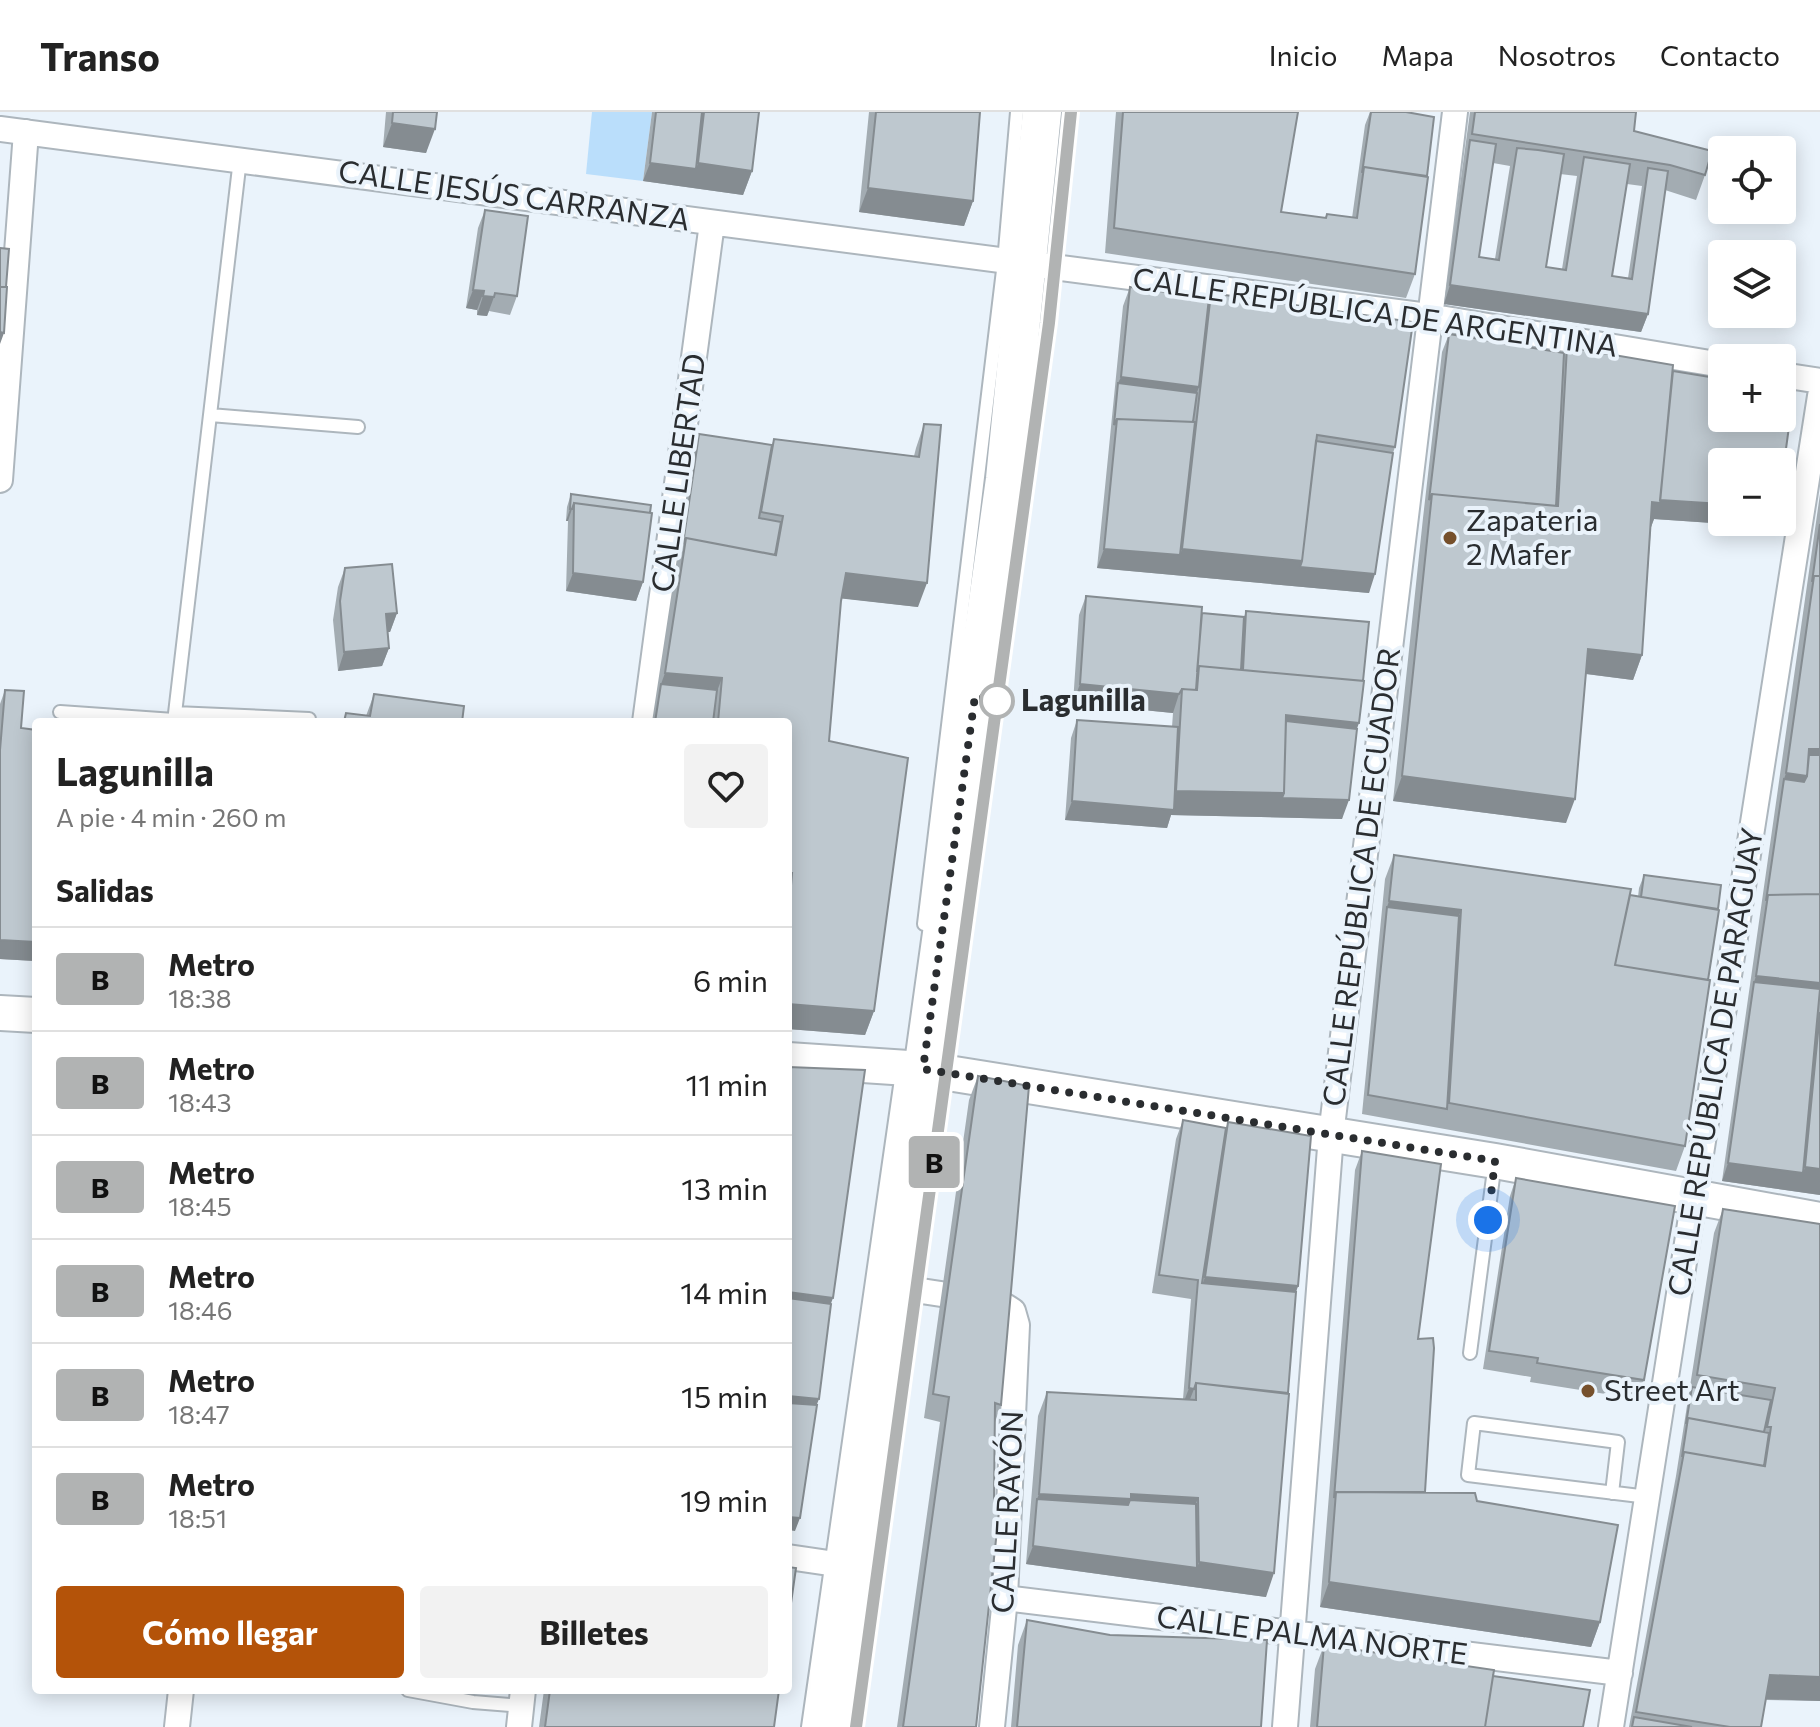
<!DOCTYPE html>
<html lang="es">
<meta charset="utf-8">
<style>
:root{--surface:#fff;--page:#f2f2f2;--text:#222;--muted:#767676;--line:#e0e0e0;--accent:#b45309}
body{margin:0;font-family:Commissioner,sans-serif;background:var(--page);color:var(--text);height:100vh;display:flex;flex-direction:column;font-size:30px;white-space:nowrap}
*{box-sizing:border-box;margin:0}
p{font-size:26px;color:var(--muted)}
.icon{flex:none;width:44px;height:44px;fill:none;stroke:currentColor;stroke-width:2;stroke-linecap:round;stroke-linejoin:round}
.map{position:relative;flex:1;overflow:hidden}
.side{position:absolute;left:32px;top:606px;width:760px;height:976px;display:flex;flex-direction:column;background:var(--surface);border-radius:8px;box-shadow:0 4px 20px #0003}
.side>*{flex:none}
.badge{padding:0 16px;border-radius:6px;font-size:28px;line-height:52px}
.buttons{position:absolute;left:1708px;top:24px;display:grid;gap:16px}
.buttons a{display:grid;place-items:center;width:88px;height:88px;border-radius:8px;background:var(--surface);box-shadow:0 4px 20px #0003;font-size:40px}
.you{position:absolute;width:40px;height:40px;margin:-20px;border:6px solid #fff;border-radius:50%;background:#1a73e8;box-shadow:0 0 0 12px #1a73e833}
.map>.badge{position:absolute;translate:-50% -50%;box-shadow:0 0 0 4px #fff}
h2{padding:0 24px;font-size:30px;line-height:72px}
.round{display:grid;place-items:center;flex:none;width:84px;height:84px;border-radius:8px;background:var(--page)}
.overview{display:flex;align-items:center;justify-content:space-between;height:136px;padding:0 24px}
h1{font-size:38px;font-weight:700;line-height:60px}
.primary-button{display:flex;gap:16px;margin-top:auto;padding:16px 24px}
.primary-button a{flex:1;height:92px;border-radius:8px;background:var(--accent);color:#fff;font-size:32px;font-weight:700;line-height:92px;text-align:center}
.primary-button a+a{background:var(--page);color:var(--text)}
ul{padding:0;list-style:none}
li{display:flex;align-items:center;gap:24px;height:104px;padding:0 24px;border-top:2px solid var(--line)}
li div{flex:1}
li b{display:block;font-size:30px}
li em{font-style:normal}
li .badge{min-width:88px;font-weight:700;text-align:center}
header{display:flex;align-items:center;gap:48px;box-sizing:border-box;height:112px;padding:0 40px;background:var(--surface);border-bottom:2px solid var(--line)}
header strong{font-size:38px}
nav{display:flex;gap:44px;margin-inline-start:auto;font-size:28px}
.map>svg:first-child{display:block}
</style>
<header>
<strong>Transo</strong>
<nav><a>Inicio</a><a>Mapa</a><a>Nosotros</a><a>Contacto</a></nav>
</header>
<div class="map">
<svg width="1820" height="1615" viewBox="0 0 1820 1615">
<rect width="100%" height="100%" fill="#eaf3fb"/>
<path fill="#badefb" d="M 592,0 L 652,0 L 643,69 L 586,62 Z"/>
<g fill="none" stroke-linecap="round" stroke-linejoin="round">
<defs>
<path id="lane" d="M 210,303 L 358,315
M 60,600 L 174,608
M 175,601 L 309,607
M 174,610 L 240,47
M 924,812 L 1004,150 L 1017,0
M 1470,1241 L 1495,1050
M 1612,1381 L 1618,1330 L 1474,1311 L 1468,1363 L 1648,1385
M 408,1578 L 473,1590 L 522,1594
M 808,1615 L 902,960"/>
<path id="street" d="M 0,17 L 1428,204 L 1722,253
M 1782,263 L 1820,269
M 0,368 L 26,20
M 645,610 L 712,111
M 895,1175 L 941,1182
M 788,1445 L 856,1455
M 1005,1486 L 1620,1561
M 177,1615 L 181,1578
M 519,1615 L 523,1578
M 992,1615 L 1005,1486 L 1017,1213 L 1013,1199 L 1002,1192
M 1285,1615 L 1331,1023 L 1455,0
M 1611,1615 L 1820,284"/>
<path id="secondary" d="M 0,901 L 36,903
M 788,948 L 923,957 L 1495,1049 L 1820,1108"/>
<path id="primary" d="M 832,1615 L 1005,367 L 1042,0"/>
</defs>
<use href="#lane" stroke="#adb6bd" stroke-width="16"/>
<use href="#street" stroke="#adb6bd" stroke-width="28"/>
<use href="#secondary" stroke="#adb6bd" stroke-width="38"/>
<use href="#primary" stroke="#adb6bd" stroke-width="42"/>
<use href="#lane" stroke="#fff" stroke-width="12"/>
<use href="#street" stroke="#fff" stroke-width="24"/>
<use href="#secondary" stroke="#fff" stroke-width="34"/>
<use href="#primary" stroke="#fff" stroke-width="38"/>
</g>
<path fill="#a3acb2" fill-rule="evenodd" d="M 386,0 L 437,0 L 426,41 L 383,35 Z
M 652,0 L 759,0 L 752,59 L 743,83 L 643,69 Z
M 869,0 L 980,0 L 973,89 L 964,114 L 859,100 Z
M 1116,0 L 1298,0 L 1281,100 L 1325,106 L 1327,102 L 1352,106 L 1365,13 L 1370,0 L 1406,0 L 1415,162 L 1406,186 L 1105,141 Z
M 1470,0 L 1636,0 L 1634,19 L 1705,63 L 1696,88 L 1665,78 L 1648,202 L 1641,220 L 1444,192 ZM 1493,51 L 1510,54 L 1495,147 L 1479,145 ZM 1560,62 L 1577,64 L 1562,157 L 1546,155 ZM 1627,72 L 1642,74 L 1628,166 L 1612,164 Z
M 485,98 L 517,184 L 510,203 L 489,199 L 487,204 L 477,203 L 477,198 L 466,196 L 478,116 Z
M 1130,175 L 1209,186 L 1211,181 L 1395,335 L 1393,341 L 1369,481 L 1097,456 L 1123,194 Z
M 1449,222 L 1564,241 L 1567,235 L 1673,259 L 1722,410 L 1773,410 L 1771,415 L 1654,407 L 1651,415 L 1642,543 L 1633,568 L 1586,562 L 1566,711 L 1393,689 L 1423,406 L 1442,240 Z
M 924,312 L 918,495 L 841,486 L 829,629 L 874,899 L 865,923 L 788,917 L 788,610 L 652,610 L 693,341 L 699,322 L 772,333 L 774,327 L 914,344 L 916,336 Z
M 571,382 L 643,470 L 636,489 L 566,479 L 568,409 L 566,409 L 567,395 Z
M 1820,382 L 1820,1083 L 1722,1069 Z
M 345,456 L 397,501 L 390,520 L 388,520 L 389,536 L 382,554 L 338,559 L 333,508 L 338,475 Z
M 1086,484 L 1202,501 L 1244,505 L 1246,499 L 1357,617 L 1342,707 L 1171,703 L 1167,716 L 1065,708 L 1071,626 L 1077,608 L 1172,615 L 1173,601 L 1073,591 L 1079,503 Z
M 5,578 L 21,616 L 36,618 L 35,849 L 0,847 L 0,592 Z
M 374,582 L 462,610 L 342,610 L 346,601 L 366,604 Z
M 1394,743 L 1638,785 L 1639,776 L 1644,763 L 1685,1034 L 1676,1059 L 1362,1002 L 1385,767 Z
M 978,964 L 1001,1293 L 995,1310 L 976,1615 L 897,1615 L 940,1310 L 924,1306 L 969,988 Z
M 1183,1008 L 1226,1016 L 1228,1010 L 1298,1174 L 1296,1180 L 1288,1281 L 1266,1485 L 1026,1452 L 1038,1304 L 1047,1280 L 1183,1287 L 1191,1187 L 1152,1181 L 1176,1027 Z
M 1362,1039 L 1418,1227 L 1425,1380 L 1477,1389 L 1600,1510 L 1591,1535 L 1320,1495 L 1355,1058 Z
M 1516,1066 L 1644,1268 L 1637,1287 L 1530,1270 L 1531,1265 L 1483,1257 L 1510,1084 Z
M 1723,1097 L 1820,1112 L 1820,1589 L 1766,1588 L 1761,1615 L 1629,1615 L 1676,1364 L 1714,1121 Z
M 1027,1508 L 1261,1615 L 1011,1615 L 1018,1533 Z
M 1324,1533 L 1493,1564 L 1583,1615 L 1310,1615 L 1315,1557 Z
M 544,1578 L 779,1578 L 774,1615 L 539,1615 Z"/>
<path fill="#858c91" d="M 392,11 L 435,17 L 426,41 L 383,35 Z
M 650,51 L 696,57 L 698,51 L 752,59 L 743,83 L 643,69 Z
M 868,76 L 973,89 L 964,114 L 859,100 Z
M 1450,173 L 1648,202 L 1641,220 L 1444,192 Z
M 473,178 L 484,179 L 477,198 L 466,196 Z
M 483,184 L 494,185 L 487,204 L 477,203 Z
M 0,220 L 4,221 L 0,232 Z
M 1121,265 L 1199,275 L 1192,294 L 1118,271 Z
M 1658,388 L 1722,392 L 1722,410 L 1773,410 L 1771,415 L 1654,407 L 1651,415 L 1652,390 Z
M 570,397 L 572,397 L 568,409 L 566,409 Z
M 1104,437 L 1180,443 L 1182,437 L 1302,449 L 1375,462 L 1369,481 L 1097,456 Z
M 573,461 L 643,470 L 636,489 L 566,479 Z
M 846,461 L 927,471 L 918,495 L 837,486 Z
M 397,501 L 390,520 L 379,520 L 386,502 Z
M 389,536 L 382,554 L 338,559 L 344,540 Z
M 1588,537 L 1642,543 L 1633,568 L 1579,561 Z
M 665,561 L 722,566 L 713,590 L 661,572 Z
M 1080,572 L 1179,582 L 1173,601 L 1073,591 Z
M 1286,603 L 1359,611 L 1350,636 L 1283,629 Z
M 1809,637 L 1820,637 L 1820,662 L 1805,662 Z
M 1786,661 L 1807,664 L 1798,688 L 1784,667 Z
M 1402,664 L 1575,687 L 1566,711 L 1393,689 Z
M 1176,679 L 1284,681 L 1349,688 L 1342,707 L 1171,703 L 1167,716 L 1065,708 L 1072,689 L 1170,697 Z
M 1389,789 L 1461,798 L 1453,822 L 1387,795 Z
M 0,828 L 36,830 L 35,849 L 0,847 Z
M 1756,864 L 1820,871 L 1820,879 L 1754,870 Z
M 788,892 L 874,899 L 865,923 L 788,917 Z
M 1728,1051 L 1803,1061 L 1805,1055 L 1820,1057 L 1820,1083 L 1722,1069 Z
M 1205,1165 L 1298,1174 L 1289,1199 L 1196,1190 Z
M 788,1180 L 833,1186 L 824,1210 L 788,1205 Z
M 1189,1276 L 1194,1277 L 1187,1295 L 1182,1295 Z
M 788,1284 L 819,1287 L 812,1305 L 788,1304 Z
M 1039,1382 L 1131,1382 L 1198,1386 L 1189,1411 L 1037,1387 Z
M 788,1405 L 800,1406 L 795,1419 L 788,1418 Z
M 1033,1434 L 1197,1456 L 1199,1450 L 1274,1461 L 1266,1485 L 1026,1452 Z
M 1329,1470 L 1600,1510 L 1591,1535 L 1320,1495 Z
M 1770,1563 L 1820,1565 L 1820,1589 L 1761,1587 Z"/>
<path fill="#bec8cf" stroke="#858c91" stroke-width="2" d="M 393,0 L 437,0 L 435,17 L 392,11 Z
M 656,0 L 702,0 L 696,57 L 650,51 Z
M 704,0 L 759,0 L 752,59 L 698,51 Z
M 876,0 L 980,0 L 973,89 L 868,76 Z
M 1123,0 L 1298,0 L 1281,100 L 1326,106 L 1327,102 L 1357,106 L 1364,55 L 1428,65 L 1415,162 L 1114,116 Z
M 1371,0 L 1406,0 L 1434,5 L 1427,64 L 1364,55 L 1362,61 Z
M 1475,0 L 1636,0 L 1634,19 L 1712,39 L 1705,63 L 1670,53 L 1472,22 Z
M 1470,28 L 1496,32 L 1479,145 L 1499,148 L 1517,36 L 1538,38 L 1564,42 L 1546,155 L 1566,158 L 1584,45 L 1630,52 L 1612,164 L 1632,167 L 1648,56 L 1668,59 L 1648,202 L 1450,173 Z
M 485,98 L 528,104 L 517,184 L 495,181 L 494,185 L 483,184 L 484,179 L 473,178 Z
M 0,136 L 9,137 L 6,175 L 0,175 Z
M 0,175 L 7,175 L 4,221 L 0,220 Z
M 1130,175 L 1209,186 L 1199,275 L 1121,265 Z
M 1211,181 L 1413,210 L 1395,335 L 1317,323 L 1302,449 L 1182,437 Z
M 1449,222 L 1564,241 L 1556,394 L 1432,382 L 1429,388 Z
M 1567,235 L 1673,253 L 1660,391 L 1652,390 L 1642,543 L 1588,537 L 1575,687 L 1402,664 L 1432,382 L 1558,394 Z
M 1673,259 L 1722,267 L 1722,306 L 1782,306 L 1782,276 L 1794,278 L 1782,366 L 1782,350 L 1722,350 L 1722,392 L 1660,388 Z
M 1118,271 L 1197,281 L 1193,310 L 1117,307 L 1114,313 Z
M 1117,307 L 1195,310 L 1180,443 L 1104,437 Z
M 924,312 L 941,313 L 927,471 L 846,461 L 841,489 L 829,629 L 908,646 L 874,899 L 788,892 L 788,798 L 789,798 L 792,761 L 788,761 L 788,610 L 718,610 L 722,566 L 665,561 L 686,426 L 776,443 L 783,404 L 761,400 L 774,327 L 919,345 Z
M 699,322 L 772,333 L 759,406 L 781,410 L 775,443 L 686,426 L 683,432 Z
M 1316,329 L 1393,341 L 1375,462 L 1300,455 L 1302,449 Z
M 571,382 L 651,393 L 650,401 L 574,391 L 572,397 L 570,397 Z
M 574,391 L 652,401 L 643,470 L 573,461 Z
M 1820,412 L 1820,464 L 1814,464 L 1812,470 Z
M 392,452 L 397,501 L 386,502 L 389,536 L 344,540 L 340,489 L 345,456 Z
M 1814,464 L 1820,464 L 1820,637 L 1809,637 L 1807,664 L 1786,661 Z
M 1086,484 L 1202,495 L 1196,578 L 1182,577 L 1179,582 L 1080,572 Z
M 1246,499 L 1369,510 L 1363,569 L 1243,558 Z
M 1202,501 L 1244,505 L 1241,558 L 1199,554 L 1197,560 Z
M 1199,554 L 1364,569 L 1359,611 L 1286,603 L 1284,681 L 1176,679 L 1182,577 L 1197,578 Z
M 661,572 L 717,578 L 713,610 L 655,610 Z
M 5,578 L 24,579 L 21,616 L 36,618 L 36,830 L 0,828 L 0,638 Z
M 374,582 L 464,594 L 462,610 L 344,610 L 346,601 L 370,604 Z
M 1077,608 L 1178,615 L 1174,698 L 1072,689 Z
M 1286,609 L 1357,617 L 1349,688 L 1282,686 L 1284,681 Z
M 1809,643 L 1820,643 L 1820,782 L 1768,783 L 1766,789 L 1784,667 L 1804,670 L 1807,664 Z
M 1394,743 L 1631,777 L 1615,853 L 1710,868 L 1685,1034 L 1449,991 L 1461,798 L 1389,789 Z
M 1644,763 L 1721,773 L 1718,797 L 1641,785 Z
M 788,767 L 790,767 L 788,793 Z
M 1820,782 L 1820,871 L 1756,864 L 1768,783 Z
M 1630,783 L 1719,798 L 1708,868 L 1615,853 Z
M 1387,795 L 1459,804 L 1447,997 L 1368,983 Z
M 1754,870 L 1820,877 L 1803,1061 L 1728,1051 Z
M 1820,900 L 1820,1057 L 1805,1055 Z
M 788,955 L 865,958 L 833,1186 L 788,1180 Z
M 978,964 L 1029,974 L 1001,1293 L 995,1291 L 994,1390 L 1000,1390 L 976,1615 L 903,1615 L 949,1285 L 933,1282 Z
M 1183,1008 L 1226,1016 L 1202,1171 L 1296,1180 L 1288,1281 L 1196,1271 L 1194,1277 L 1189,1276 L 1198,1168 L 1159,1163 Z
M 1228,1010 L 1311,1024 L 1298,1174 L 1205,1165 Z
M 1362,1039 L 1441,1052 L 1418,1227 L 1433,1226 L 1434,1236 L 1425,1380 L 1336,1380 L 1334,1386 Z
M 1516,1066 L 1675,1094 L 1644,1268 L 1537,1251 L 1538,1246 L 1489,1239 Z
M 1723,1097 L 1820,1112 L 1820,1565 L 1770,1563 L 1761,1615 L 1730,1615 L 1636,1600 L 1684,1340 L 1765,1354 L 1771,1315 L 1767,1315 L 1775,1276 L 1697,1263 Z
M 788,1186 L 831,1192 L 819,1287 L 788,1284 Z
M 1196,1271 L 1289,1282 L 1274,1461 L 1199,1450 L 1198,1386 L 1131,1382 L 1131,1387 L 1039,1382 L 1047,1280 L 1196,1288 Z
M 1692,1275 L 1771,1288 L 1764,1320 L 1688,1306 L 1686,1312 Z
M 788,1291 L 817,1293 L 800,1406 L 788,1405 Z
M 1688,1306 L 1769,1321 L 1764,1354 L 1684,1340 L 1682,1345 Z
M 1336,1380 L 1475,1381 L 1477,1389 L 1618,1413 L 1600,1510 L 1329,1470 Z
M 1037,1387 L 1128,1393 L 1130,1388 L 1196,1392 L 1197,1456 L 1033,1434 Z
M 788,1455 L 796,1456 L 788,1512 Z
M 1027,1508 L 1110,1523 L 1267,1528 L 1261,1615 L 1017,1615 Z
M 1324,1533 L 1494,1558 L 1485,1615 L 1317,1615 Z
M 1493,1564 L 1590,1578 L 1583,1615 L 1485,1615 Z
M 550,1578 L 779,1578 L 774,1615 L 545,1615 Z
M 1634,1605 L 1692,1615 L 1632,1615 Z"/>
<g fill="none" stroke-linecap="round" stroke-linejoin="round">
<defs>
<path id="line" d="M 856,1615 L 1049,211 L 1071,0"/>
</defs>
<use href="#line" stroke="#fff" stroke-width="18"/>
<use href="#line" stroke="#b1b3b3" stroke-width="12"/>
<path stroke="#2a2d30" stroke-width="8" stroke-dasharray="0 14.4" d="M 997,589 L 975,584 L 923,957 L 1495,1049 L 1488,1108"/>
</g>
<g fill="#76502c" stroke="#eaf3fb" stroke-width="3">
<circle cx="1450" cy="426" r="8"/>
<circle cx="1588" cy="1279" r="8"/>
</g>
<circle fill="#fff" stroke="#b1b3b3" stroke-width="4" cx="997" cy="589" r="16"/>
<g text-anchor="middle" stroke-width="8" stroke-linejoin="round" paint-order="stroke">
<g font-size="30" fill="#2a2d30" stroke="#eaf3fb">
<text transform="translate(514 84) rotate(8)" y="10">CALLE JESÚS CARRANZA</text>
<text transform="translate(1375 201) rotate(8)" y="10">CALLE REPÚBLICA DE ARGENTINA</text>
<text transform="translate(679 361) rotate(-82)" y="10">CALLE LIBERTAD</text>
<text transform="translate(1362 765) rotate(-83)" y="10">CALLE REPÚBLICA DE ECUADOR</text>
<text transform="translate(1716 950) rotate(-81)" y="10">CALLE REPÚBLICA DE PARAGUAY</text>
<text transform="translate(1008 1400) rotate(-87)" y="10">CALLE RAYÓN</text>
<text transform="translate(1312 1524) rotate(7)" y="10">CALLE PALMA NORTE</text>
</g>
<g font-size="30" fill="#2a2d30" stroke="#eaf3fb" text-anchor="start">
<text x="1466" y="419">Zapateria<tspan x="1466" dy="34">2 Mafer</tspan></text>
<text x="1604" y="1289">Street Art</text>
</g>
<g font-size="30" font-weight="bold" fill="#2a2d30" stroke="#eaf3fb" text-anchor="start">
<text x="1021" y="599">Lagunilla</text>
</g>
</g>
</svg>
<div class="buttons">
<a><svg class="icon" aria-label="locate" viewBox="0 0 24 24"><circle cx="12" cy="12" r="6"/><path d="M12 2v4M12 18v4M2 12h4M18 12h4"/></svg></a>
<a><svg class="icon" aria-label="layers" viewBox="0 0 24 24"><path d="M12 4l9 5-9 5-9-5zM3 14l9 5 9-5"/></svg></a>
<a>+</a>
<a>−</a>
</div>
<div class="you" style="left:1488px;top:1108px"></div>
<b class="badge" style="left:934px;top:1050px;background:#b1b3b3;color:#111">B</b>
<section class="side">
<div class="overview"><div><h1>Lagunilla</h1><p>A pie · 4 min · 260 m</p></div><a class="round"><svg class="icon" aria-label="heart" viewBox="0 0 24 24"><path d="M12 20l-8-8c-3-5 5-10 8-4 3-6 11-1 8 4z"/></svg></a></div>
<h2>Salidas</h2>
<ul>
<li><span class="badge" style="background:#b1b3b3;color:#111">B</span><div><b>Metro</b><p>18:38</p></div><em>6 min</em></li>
<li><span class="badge" style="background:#b1b3b3;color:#111">B</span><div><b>Metro</b><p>18:43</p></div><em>11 min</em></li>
<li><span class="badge" style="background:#b1b3b3;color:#111">B</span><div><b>Metro</b><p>18:45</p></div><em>13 min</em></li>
<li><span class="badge" style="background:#b1b3b3;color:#111">B</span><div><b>Metro</b><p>18:46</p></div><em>14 min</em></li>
<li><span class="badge" style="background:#b1b3b3;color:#111">B</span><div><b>Metro</b><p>18:47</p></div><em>15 min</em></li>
<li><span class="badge" style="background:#b1b3b3;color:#111">B</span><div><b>Metro</b><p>18:51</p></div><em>19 min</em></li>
</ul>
<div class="primary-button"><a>Cómo llegar</a><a>Billetes</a></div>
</section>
</div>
